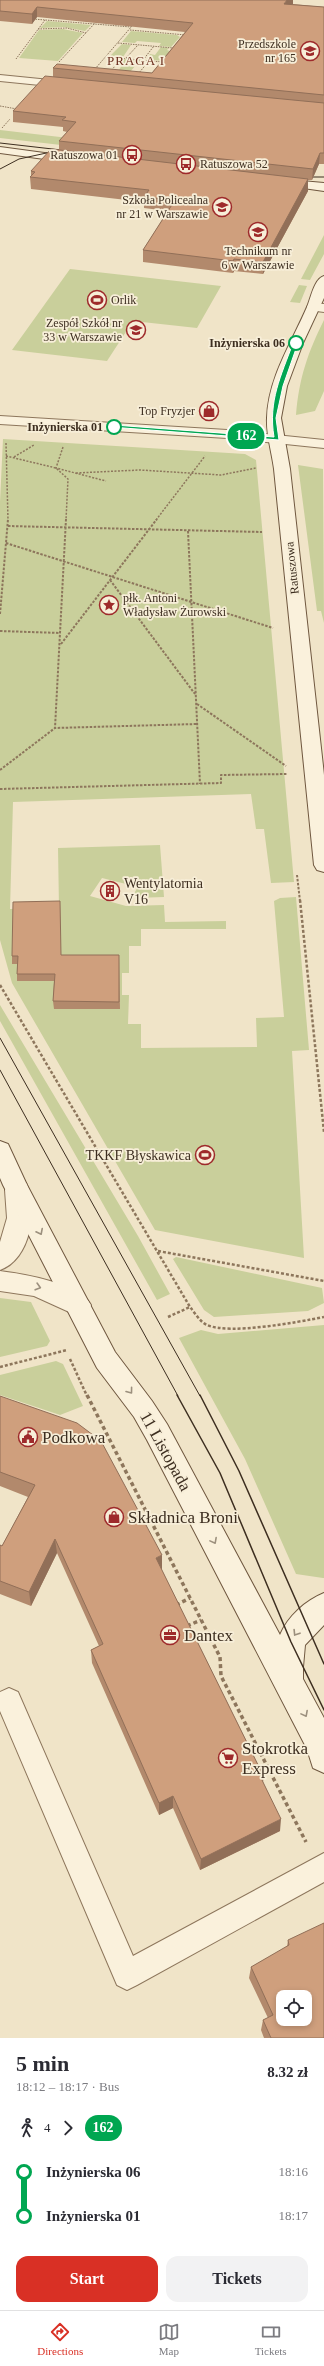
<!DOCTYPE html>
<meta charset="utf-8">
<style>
:root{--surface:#fff;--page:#f2f2f3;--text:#2b2b33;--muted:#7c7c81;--line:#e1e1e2;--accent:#d93025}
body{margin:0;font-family:"Times New Roman",serif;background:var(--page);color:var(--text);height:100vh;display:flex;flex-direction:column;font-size:15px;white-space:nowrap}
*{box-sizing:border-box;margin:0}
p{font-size:13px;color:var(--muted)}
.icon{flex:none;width:22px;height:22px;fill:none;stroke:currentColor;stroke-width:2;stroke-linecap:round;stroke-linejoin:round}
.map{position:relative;height:2038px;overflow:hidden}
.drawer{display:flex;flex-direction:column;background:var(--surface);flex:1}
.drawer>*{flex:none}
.badge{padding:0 8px;border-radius:13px;font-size:14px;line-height:26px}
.fabs{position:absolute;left:276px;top:1990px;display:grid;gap:8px}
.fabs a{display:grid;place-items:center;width:36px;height:36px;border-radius:8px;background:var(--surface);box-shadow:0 2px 6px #0003;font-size:20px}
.map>.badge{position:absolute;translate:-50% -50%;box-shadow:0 0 0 2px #fff}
.legs{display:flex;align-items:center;gap:6px;height:44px;padding:0 16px;font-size:13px}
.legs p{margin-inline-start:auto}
.headline{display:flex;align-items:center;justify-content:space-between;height:68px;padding:0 16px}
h1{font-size:22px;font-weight:700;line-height:30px}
.button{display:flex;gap:8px;margin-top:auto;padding:8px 16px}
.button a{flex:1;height:46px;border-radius:12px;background:var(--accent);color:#fff;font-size:16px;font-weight:700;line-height:46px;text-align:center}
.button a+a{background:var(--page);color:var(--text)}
ul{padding:0 16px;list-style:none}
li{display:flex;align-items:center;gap:14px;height:44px;font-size:15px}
li i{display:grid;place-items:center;width:6px;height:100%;margin:0 5px;background:currentColor}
li i::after{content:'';width:10px;height:10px;margin:-5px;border:3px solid;border-radius:50%;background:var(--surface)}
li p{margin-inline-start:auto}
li:first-child i{background:linear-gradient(#0000 50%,currentColor 0)}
li:last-child i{background:linear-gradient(currentColor 50%,#0000 0)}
.tabs{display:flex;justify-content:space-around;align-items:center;height:56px;border-top:1px solid var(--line);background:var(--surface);font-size:11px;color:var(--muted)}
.tabs a{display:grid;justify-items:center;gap:2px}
.tabs .selected{color:var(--accent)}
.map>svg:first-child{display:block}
</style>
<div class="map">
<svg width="324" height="2038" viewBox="0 0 324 2038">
<rect width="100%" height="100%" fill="#f0e4c8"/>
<path fill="#c9cf9b" d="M 47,21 L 91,25 L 85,31 L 64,27 L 40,28 Z
M 63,29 L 83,33 L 58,61 L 19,58 L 39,30 Z
M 131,31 L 177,35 L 180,37 L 171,47 L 159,46 L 161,43 L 137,41 L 135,43 L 122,42 Z
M 122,44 L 131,45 L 123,57 L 110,56 Z
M 161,47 L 169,48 L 167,50 L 170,51 L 162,61 L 147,59 L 150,54 L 155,55 Z
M 122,59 L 147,61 L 143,65 L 136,65 L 130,72 L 118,71 L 123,64 L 119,63 Z
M 0,130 L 103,142 L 96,149 L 0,138 Z
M 324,235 L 324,254 L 310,280 L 301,279 Z
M 70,269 L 221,286 L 197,328 L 133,321 L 107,361 L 12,350 Z
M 299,285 L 307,286 L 300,303 L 290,302 Z
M 324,320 L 324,391 L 315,411 L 296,415 C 299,378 308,352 324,320 Z
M 3,439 L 245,454 L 256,460 L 294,882 L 271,883 L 264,829 L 256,829 L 251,794 L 13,802 L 10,909 L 59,908 L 58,848 L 160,845 L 164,897 L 135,898 L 133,895 L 138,887 L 102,878 L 90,896 L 126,906 L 164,905 L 165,922 L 226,921 L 226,929 L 141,929 L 141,946 L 129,946 L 129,973 L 122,973 L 122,995 L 129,995 L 128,1024 L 141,1024 L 141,1048 L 257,1047 L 256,1018 L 284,1017 L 274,901 L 280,898 L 296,897 L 309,1050 L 292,1051 L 304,1258 L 155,1230 L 12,983 L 0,940 L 0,502 Z
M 298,465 L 323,469 L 324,623 L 321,611 L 317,611 Z
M 0,1005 L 138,1236 L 170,1294 L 157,1300 L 0,1021 Z
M 176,1257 L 322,1288 L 324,1303 L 308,1311 L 214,1317 L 204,1310 L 173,1259 Z
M 0,1298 L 31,1302 L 50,1341 L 47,1346 L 0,1357 Z
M 324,1325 L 324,1578 L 323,1578 L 296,1574 L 245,1459 L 179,1338 L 201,1330 L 218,1334 Z
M 56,1361 L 63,1364 L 83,1406 L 60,1415 L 0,1395 L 0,1375 Z"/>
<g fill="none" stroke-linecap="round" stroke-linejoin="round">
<defs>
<path id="lane" d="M 9,1688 L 18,1692 L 133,1956 L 324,1853 L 324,1882 L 137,1985 L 127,1990 L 117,1985 L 0,1711 L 0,1692 Z"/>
<path id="street" d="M 0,75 L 70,82 L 75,85 L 70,88 L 0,81 Z
M 314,303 L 324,304 L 324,312 L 309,310 L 307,307 L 309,304 Z
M 0,416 L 227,430 L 324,440 L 324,448 L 227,438 L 0,424 Z
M 17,1180 L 26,1183 C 39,1209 30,1260 0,1270 L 0,1242 L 7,1218 L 5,1190 L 8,1183 Z
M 0,1271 C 23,1274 80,1283 91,1305 L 87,1313 L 78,1316 L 34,1296 L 0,1291 Z"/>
<path id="secondary" d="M 0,147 L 74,157 L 80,160 L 74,163 L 0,153 Z
M 279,179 L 324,183 L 324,191 L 275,184 L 273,182 Z
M 324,276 L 324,298 L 303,343 L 287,386 L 281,418 L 290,469 L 324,775 L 324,872 L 317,870 L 314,865 L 274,469 C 272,453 266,434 267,418 C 268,378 292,342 307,307 C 311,298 314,279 324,276 Z
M 0,1141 L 8,1144 L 27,1185 L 115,1352 L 152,1401 L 167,1424 L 280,1635 C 288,1616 305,1601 324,1593 L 324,1625 L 305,1645 L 303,1667 L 303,1679 L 324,1718 L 324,1773 L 313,1768 L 307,1749 L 147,1440 L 134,1417 L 97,1368 L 3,1185 L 0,1178 Z"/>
</defs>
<use href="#lane" stroke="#8d765c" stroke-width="2"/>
<use href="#street" stroke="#8d765c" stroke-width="2"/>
<use href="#secondary" stroke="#6f573f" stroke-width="2"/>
<path stroke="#8d765c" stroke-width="1" stroke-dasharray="1.5 1" stroke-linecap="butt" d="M 33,19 L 131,27
M 38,29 L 67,28 L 86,33
M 130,30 L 186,35
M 118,43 L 173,48
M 106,57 L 163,62
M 126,58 L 138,45
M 16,59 L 45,20
M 143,60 L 154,46
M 59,62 L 95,23
M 95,69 L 132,26
M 110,72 L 121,59
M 138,74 L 149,61
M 0,106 L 17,109
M 2,128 L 10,119"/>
<path stroke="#8d765c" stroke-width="1.5" stroke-dasharray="2 1.5" stroke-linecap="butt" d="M 6,443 L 8,520
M 63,447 L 56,468 L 106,481
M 6,456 L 56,468 L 68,479 L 66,520
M 14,457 L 34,445
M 76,473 L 140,470 L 221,475 L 256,468
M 156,520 L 205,456"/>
<path stroke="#8d765c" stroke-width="2" stroke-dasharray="2.5 1.5" stroke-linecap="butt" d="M 66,519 L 55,728 L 197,724
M 8,526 L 262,532
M 188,531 L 200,784
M 6,543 L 273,628
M 110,580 L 195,694
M 0,614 L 8,519
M 0,631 L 60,633
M 61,644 L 157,519
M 197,704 L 286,766
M 0,770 L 55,728
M 0,789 L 221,783 L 221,775 L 287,774
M 297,875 L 300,901"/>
<path stroke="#8d765c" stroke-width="2.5" stroke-dasharray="3 2" stroke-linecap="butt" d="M 300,900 L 324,1132
M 0,985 L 190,1307 C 195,1313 200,1322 207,1325 C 230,1335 298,1322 324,1317
M 158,1251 L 324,1281
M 168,1317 L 190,1307
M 70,1359 L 87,1396
M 0,1367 L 67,1350"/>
<path stroke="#8d765c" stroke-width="3.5" stroke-dasharray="4 3" stroke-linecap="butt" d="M 87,1395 L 220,1657 L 221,1676 L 306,1842
M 176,1605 L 190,1598
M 187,1626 L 201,1620
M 248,1749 L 256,1745"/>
<use href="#lane" fill="#faf1dc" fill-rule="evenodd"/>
<use href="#street" fill="#faf1dc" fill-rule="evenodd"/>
<use href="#secondary" fill="#faf1dc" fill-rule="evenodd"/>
<path stroke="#3d2e20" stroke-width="1" d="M 0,143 L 70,151
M 0,169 L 19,159 L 51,152
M 302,177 L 324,177
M 0,1038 L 200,1396
M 0,1070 L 178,1396"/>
<path stroke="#3d2e20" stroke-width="1.5" d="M 177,1395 L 220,1473 L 291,1642 L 324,1710
M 200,1395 L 239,1471 L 324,1664"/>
</g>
<path fill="#b2896c" d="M 0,0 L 293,4 L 292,4 L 324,7 L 324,164 L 319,164 L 312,180 L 308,180 L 308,191 L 263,274 L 234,271 L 233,273 L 143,262 L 143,250 L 168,211 L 144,208 L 144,202 L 31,189 L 30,177 L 31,176 L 31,171 L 59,150 L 59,141 L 67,132 L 63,131 L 63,127 L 13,122 L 13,111 L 53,77 L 53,68 L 152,73 L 185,32 L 37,17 L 32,24 L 0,21 Z
M 61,955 L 119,955 L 120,1009 L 54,1009 L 53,1001 L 54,981 L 17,981 L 17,964 L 12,964 L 12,956 Z
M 0,1396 L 162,1569 L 161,1569 L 264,1777 L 263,1782 L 280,1831 L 200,1870 L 173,1808 L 159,1815 L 92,1663 L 91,1650 L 99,1646 L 57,1553 L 31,1606 L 0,1594 L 0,1545 L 2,1546 L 28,1497 L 0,1486 Z
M 288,1940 L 324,2038 L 264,2038 L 261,2030 L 263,2020 L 268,2018 L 249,1978 L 251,1967 L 287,1947 Z"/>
<path fill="#916f58" d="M 287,0 L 293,0 L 293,4 L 283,14 L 284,4 Z
M 37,7 L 37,17 L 32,24 L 32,14 Z
M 320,153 L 319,164 L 312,180 L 313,169 Z
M 308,179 L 308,191 L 263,274 L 263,262 Z
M 234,259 L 234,271 L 233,273 L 233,261 Z
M 55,1539 L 57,1553 L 31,1606 L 29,1592 Z
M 162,1555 L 162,1569 L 156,1572 L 156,1558 Z
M 173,1796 L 173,1808 L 159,1815 L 159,1803 Z
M 281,1819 L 280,1831 L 200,1870 L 201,1859 Z"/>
<path fill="#cf9f7d" stroke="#916f58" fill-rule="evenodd" d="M 0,0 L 287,0 L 284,4 L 324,7 L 324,95 L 53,68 L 57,64 L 152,73 L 193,23 L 37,7 L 32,14 L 0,11 Z
M 45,76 L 324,103 L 324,153 L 320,153 L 313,169 L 59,141 L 76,122 L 62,120 L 66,117 L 13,111 Z
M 51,149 L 308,179 L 263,262 L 234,259 L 233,261 L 143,250 L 175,200 L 144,197 L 149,190 L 30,177 L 35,172 L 31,171 Z
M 60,901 L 61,955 L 119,955 L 119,1002 L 53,1001 L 55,974 L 17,974 L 18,956 L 12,956 L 13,902 Z
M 0,1396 L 77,1423 L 101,1441 L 162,1555 L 156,1558 L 264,1777 L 261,1778 L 281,1819 L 201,1859 L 173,1796 L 159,1803 L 91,1650 L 103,1644 L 55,1539 L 29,1592 L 0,1581 L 0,1545 L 2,1546 L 35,1485 L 0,1472 Z
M 324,1923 L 324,2038 L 271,2038 L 263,2020 L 273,2015 L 251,1967 L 289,1945 L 288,1940 ZM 283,1997 L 305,1997 L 305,2019 L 283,2019 Z"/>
<defs><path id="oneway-chevron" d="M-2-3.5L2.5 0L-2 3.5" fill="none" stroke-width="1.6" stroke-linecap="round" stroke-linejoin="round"/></defs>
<g stroke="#9c907e">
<use href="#oneway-chevron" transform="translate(40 1232) rotate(63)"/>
<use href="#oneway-chevron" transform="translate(38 1287) rotate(16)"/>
<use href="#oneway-chevron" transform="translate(130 1391) rotate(53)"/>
<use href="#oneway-chevron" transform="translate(214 1541) rotate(62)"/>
<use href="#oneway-chevron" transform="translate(296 1633) rotate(122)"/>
<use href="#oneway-chevron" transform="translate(305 1714) rotate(62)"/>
</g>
<path fill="#00a651" stroke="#fff" d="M 296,341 L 298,343 L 283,386 L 276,418 L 279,440 L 111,427 L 114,425 L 274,437 C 268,401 281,376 293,343 Z"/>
<defs>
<symbol id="school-ring" viewBox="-11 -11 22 22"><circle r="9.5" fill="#f7eed8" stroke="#9e2a2b" stroke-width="1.5"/><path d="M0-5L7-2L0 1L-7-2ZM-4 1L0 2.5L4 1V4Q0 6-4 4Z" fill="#9e2a2b"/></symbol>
<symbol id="bus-ring" viewBox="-11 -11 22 22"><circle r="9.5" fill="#f7eed8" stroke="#9e2a2b" stroke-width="1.5"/><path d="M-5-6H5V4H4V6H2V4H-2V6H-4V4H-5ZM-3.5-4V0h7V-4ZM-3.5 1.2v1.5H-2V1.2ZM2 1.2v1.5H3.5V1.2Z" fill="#9e2a2b"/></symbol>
<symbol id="university-ring" viewBox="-11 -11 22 22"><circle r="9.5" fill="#f7eed8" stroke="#9e2a2b" stroke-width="1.5"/><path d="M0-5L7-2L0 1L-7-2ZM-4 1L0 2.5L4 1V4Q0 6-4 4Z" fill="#9e2a2b"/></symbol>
<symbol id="stadium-ring" viewBox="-11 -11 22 22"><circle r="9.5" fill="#f7eed8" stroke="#9e2a2b" stroke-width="1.5"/><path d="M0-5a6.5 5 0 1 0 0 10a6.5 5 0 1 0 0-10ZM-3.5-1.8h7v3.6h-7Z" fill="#9e2a2b"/></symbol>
<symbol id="shop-ring" viewBox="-11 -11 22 22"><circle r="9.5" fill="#f7eed8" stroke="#9e2a2b" stroke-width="1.5"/><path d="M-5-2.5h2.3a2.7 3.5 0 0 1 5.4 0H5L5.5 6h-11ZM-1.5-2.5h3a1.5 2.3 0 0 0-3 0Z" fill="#9e2a2b"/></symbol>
<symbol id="sight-ring" viewBox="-11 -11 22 22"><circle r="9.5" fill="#f7eed8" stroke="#9e2a2b" stroke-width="1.5"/><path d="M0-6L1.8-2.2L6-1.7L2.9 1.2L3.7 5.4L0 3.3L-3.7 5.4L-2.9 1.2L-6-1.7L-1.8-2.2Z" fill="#9e2a2b"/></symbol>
<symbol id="building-ring" viewBox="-11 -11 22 22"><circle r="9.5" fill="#f7eed8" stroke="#9e2a2b" stroke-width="1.5"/><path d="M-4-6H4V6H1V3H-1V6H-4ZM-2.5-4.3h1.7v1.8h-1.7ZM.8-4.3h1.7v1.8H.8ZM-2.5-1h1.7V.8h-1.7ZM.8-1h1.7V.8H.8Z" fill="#9e2a2b"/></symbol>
<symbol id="civic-ring" viewBox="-11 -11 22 22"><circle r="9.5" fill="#f7eed8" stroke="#9e2a2b" stroke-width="1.5"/><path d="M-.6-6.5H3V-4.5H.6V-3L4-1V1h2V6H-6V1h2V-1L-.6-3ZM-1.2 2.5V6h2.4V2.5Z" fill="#9e2a2b"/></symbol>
<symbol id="office-ring" viewBox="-11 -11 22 22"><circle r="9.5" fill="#f7eed8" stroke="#9e2a2b" stroke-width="1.5"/><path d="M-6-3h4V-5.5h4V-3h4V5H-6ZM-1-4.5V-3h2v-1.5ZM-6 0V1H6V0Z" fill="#9e2a2b"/></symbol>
<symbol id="supermarket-ring" viewBox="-11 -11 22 22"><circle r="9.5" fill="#f7eed8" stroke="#9e2a2b" stroke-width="1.5"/><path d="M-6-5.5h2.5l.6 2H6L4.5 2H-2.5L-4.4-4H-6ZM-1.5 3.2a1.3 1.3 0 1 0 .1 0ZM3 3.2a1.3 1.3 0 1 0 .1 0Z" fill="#9e2a2b"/></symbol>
</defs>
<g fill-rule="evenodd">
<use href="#school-ring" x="299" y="40" width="22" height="22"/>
<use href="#bus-ring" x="121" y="144" width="22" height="22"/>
<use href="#bus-ring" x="175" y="153" width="22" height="22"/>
<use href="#university-ring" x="211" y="196" width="22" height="22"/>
<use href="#school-ring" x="247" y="221" width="22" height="22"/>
<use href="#stadium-ring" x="86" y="289" width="22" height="22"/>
<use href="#school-ring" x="125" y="319" width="22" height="22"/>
<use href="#shop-ring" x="198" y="400" width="22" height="22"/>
<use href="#sight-ring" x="98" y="594" width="22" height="22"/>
<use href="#building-ring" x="99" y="880" width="22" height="22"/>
<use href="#stadium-ring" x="194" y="1144" width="22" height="22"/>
<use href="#civic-ring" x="17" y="1426" width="22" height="22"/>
<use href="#shop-ring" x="103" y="1506" width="22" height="22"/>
<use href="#office-ring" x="159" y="1624" width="22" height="22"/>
<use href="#supermarket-ring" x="217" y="1747" width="22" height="22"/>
</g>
<g fill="#fff" stroke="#00a651" stroke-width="2">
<circle cx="296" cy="343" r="7"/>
<circle cx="114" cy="427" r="7"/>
</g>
<g text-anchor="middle" stroke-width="3.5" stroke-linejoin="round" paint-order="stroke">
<g font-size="12" fill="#3d2e20" stroke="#f7eed8" text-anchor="end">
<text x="296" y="48">Przedszkole<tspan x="296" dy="14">nr 165</tspan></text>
<text x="118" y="159">Ratuszowa 01</text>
<text x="200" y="168" text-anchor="start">Ratuszowa 52</text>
<text x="208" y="204">Szkoła Policealna<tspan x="208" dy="14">nr 21 w Warszawie</tspan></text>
<text x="258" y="255" text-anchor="middle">Technikum nr<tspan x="258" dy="14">6 w Warszawie</tspan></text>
<text x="111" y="304" text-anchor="start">Orlik</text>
<text x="122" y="327">Zespół Szkół nr<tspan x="122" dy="14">33 w Warszawie</tspan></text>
<text x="195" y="415">Top Fryzjer</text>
<text x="123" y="602" text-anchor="start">płk. Antoni<tspan x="123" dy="14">Władysław Żurowski</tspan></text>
</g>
<g font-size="12" font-weight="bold" fill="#3d2e20" stroke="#f7eed8" text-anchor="end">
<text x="285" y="347">Inżynierska 06</text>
<text x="103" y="431">Inżynierska 01</text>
</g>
<g font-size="12" fill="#3d2e20" stroke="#f7eed8">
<text transform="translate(292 568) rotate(-96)" y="4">Ratuszowa</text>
</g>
<g font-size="13" letter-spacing="1" fill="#6b2e1e" stroke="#f7eed8">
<text x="136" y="65">PRAGA I</text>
</g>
<g font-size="14" fill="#3d2e20" stroke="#f7eed8" text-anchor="start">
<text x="124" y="888">Wentylatornia<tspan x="124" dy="16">V16</tspan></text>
<text x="191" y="1160" text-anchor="end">TKKF Błyskawica</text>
</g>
<g font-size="17" fill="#3d2e20" stroke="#f7eed8" text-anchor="start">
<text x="42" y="1443">Podkowa</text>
<text x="128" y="1523">Składnica Broni</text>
<text x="184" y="1641">Dantex</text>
<text x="242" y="1754">Stokrotka<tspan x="242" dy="20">Express</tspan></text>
</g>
<g font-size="17" fill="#3d2e20" stroke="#f7eed8">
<text transform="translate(166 1451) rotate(61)" y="6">11 Listopada</text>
</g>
</g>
</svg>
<div class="fabs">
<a><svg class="icon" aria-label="locate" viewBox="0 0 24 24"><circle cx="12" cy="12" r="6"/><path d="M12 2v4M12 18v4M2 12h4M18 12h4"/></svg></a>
</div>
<b class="badge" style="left:246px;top:436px;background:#00a651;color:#fff">162</b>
</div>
<section class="drawer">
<div class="headline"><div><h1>5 min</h1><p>18:12 – 18:17 · Bus</p></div><b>8.32 zł</b></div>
<div class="legs"><svg class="icon" aria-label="walk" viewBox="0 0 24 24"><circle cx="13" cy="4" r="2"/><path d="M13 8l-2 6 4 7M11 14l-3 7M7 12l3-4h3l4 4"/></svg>4<svg class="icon" aria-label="forward" viewBox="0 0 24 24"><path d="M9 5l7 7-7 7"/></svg><b class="badge" style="background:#00a651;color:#fff">162</b></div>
<ul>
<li><i style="color:#00a651"></i><b>Inżynierska 06</b><p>18:16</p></li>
<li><i style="color:#00a651"></i><b>Inżynierska 01</b><p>18:17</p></li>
</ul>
<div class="button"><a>Start</a><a>Tickets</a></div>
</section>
<nav class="tabs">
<a class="selected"><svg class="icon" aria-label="directions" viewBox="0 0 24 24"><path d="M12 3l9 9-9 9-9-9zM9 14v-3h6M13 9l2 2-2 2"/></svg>Directions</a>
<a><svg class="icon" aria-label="map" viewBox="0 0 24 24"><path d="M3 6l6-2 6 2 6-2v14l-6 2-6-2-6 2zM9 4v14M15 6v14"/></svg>Map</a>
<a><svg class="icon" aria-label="tickets" viewBox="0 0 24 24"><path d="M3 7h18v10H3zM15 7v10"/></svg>Tickets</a>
</nav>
